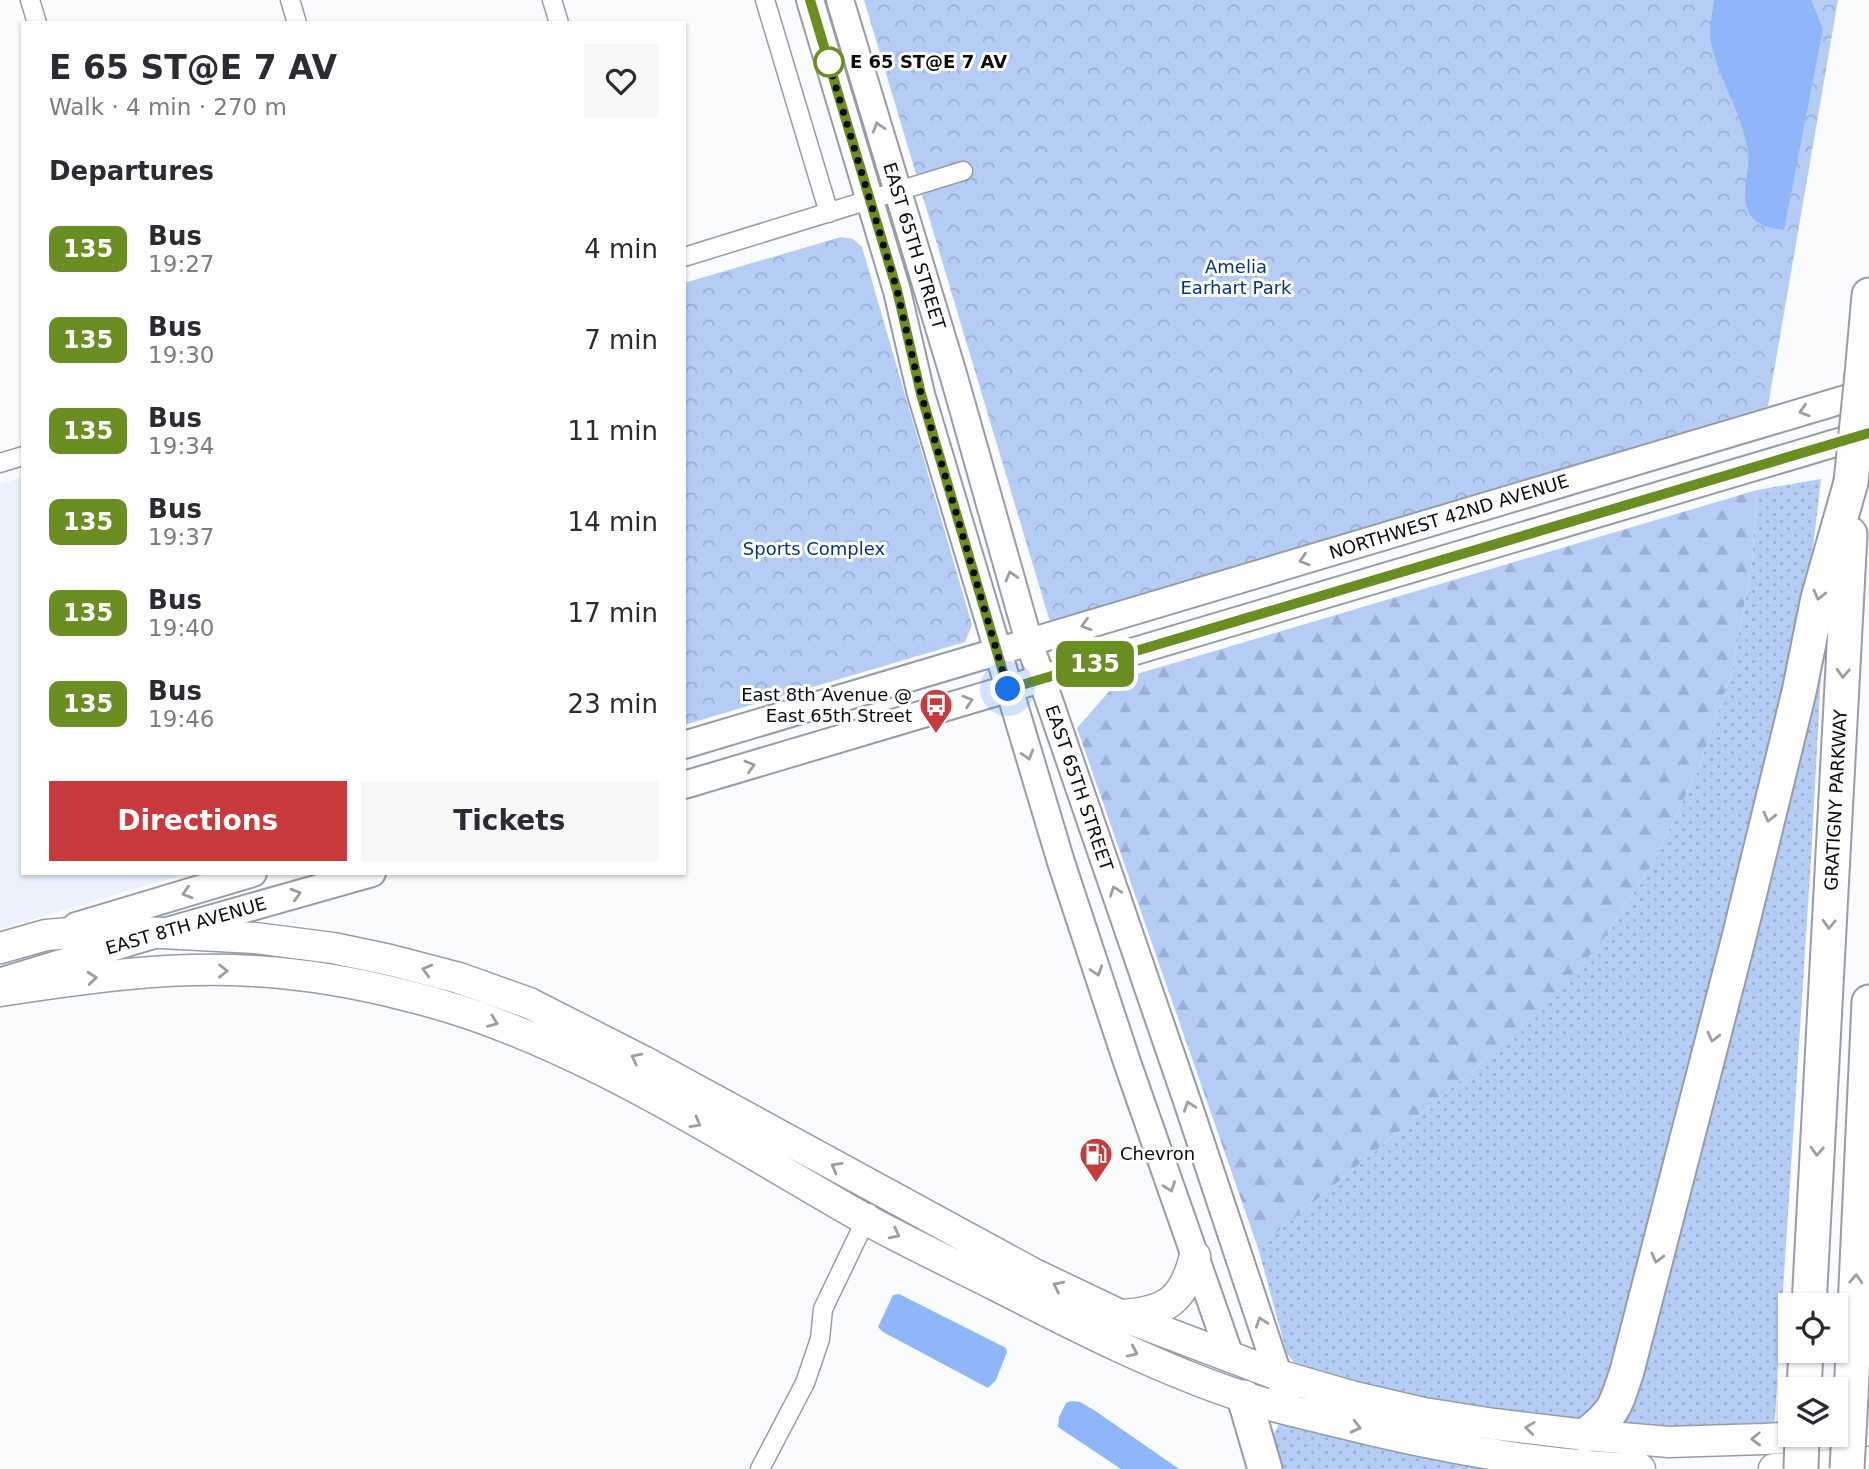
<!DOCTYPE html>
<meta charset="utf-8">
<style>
:root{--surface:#fff;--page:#f7f7f7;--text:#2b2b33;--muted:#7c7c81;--accent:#c93a3d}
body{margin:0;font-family:"DejaVu Sans",sans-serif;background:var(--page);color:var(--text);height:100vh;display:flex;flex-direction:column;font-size:26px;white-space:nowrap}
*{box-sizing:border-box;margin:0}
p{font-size:23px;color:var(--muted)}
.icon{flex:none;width:38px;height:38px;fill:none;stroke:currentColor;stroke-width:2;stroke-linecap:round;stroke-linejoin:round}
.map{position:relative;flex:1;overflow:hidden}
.details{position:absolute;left:21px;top:21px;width:665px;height:854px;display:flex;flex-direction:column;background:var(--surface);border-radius:0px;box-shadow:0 2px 5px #0004}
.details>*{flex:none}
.badge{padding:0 14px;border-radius:10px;font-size:24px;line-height:46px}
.tools{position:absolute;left:1778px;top:1293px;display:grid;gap:14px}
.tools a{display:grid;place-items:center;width:70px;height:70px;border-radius:0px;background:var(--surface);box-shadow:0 2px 5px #0004;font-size:35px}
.you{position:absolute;width:35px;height:35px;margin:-18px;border:5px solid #fff;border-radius:50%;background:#1a73e8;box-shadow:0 0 0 10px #1a73e833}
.map>.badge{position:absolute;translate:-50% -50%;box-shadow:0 0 0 4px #fff}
h2{padding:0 28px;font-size:26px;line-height:63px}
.round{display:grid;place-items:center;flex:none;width:74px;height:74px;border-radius:0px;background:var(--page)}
.summary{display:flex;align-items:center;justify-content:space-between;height:119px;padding:0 28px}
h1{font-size:33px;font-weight:600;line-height:52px}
.button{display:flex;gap:14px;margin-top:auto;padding:14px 28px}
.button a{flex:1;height:80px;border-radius:0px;background:var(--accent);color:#fff;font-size:28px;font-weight:600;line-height:80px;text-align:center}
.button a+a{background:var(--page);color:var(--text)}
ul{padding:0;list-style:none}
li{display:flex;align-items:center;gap:21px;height:91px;padding:0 28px}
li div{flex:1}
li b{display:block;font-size:26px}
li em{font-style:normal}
li .badge{min-width:77px;font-weight:700;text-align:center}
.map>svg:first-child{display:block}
</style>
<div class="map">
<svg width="1869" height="1469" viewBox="0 0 1869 1469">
<defs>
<pattern id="grass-dots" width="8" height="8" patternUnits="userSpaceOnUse" patternTransform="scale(1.75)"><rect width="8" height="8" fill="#b5cdf5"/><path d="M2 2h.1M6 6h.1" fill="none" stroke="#9aafd1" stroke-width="1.8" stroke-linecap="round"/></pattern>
<pattern id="forest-firs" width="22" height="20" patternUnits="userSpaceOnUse" patternTransform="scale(1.75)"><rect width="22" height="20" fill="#b5cdf5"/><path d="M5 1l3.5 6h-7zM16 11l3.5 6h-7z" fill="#9aafd1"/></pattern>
<pattern id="park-crowns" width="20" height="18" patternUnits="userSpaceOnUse" patternTransform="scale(1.75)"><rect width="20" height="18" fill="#b5cdf5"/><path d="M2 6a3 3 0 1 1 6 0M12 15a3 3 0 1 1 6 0" fill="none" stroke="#9aafd1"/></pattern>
</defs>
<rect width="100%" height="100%" fill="#f9fbfd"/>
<path fill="#ebf2fd" d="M 23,477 L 23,873 L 188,873 L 0,929 L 0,484 Z"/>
<path fill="url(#grass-dots)" d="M 1821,479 L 1813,548 L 1800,628 L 1620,1376 L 1580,1423 L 1475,1412 L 1299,1368 L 1287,1354 L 1258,1248 L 1483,1062 L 1604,938 L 1653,863 L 1698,770 L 1732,672 L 1752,563 L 1757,490 Z
M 1823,638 L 1811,859 L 1774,1430 L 1698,1432 L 1620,1424 Z
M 1281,1421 L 1549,1469 L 1279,1469 L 1274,1434 Z"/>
<path fill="url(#forest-firs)" d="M 1757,490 L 1752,563 L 1732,672 L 1698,770 L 1653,863 L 1604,938 L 1559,991 L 1483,1062 L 1258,1248 L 1077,728 L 1120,679 Z"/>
<path fill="url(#park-crowns)" d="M 864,0 L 1838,0 L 1768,406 L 1050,622 Z
M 841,237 L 853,239 L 862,247 L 972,625 L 965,642 L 684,725 L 684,283 Z"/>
<path fill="#8eb6f9" d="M 1714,0 L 1811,0 L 1823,29 L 1784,230 C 1772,228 1759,227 1751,216 C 1738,197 1751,173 1748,152 C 1743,114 1719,81 1711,43 C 1708,30 1713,13 1714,0 Z
M 899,1294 L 1006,1348 L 1007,1352 L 996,1380 L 988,1388 L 883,1332 L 878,1327 L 893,1295 Z
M 1071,1401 L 1080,1402 L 1094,1410 L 1179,1469 L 1121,1469 L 1058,1427 L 1059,1417 L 1066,1403 Z"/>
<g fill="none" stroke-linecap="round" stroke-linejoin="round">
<defs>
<path id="street" d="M 30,0 L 37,23
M 290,0 L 297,23
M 552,0 L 559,23
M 765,0 L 829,213
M 684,257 L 963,171
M 0,463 L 23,456
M 760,1469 L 805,1383 L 820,1339 L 823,1309 L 869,1213"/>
<path id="secondary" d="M 810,0 L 897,291 L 921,394 L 1061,862 L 1127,1062 L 1230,1356
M 840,0 L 954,377 L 1029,642 L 1187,1101 L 1290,1410
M 684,745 L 1869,392
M 684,785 L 1869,433
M 76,926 L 253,873
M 2,981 L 160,933 L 372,873"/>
<path id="primary" d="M 0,948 L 46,935 L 106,930 L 255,938 L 333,948 L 390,960 L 459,978 L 529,1003 L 645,1062 L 1034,1274 L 1120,1315 L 1278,1375 L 1351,1396 L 1424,1413 L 1494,1424 L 1586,1435 L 1669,1442 L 1764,1439 L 1824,1435
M 0,991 C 83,978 168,966 253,971 C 305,974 358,983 408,996 C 564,1033 718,1135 856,1214 C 902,1240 950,1262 997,1286 C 1077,1327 1159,1369 1244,1397 C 1275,1408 1307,1414 1338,1422 C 1437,1447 1538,1466 1640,1469
M 1122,1315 C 1167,1312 1184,1300 1195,1256
M 1774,1469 L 1869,1462"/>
<path id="highway" d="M 1862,375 L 1869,295
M 1809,1306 L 1850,534
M 1804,1390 L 1806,1351
M 1851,1396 L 1869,1002
M 1244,1397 L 1265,1469
M 1586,1435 C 1616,1411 1615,1407 1627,1371 L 1738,941 L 1799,692 L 1818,598 L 1851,482"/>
</defs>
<use href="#street" stroke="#969da8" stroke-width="21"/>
<use href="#secondary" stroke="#969da8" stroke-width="30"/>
<use href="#primary" stroke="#969da8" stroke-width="33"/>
<use href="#highway" stroke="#969da8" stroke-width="37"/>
<use href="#street" stroke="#fff" stroke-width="18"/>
<use href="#secondary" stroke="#fff" stroke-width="26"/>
<use href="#primary" stroke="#fff" stroke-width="30"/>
<use href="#highway" stroke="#fff" stroke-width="33"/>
<defs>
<path id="highway-bridge" d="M 1851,482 L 1862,375
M 1801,1469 L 1802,1435
M 1847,1469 L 1851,1396"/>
</defs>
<use href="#highway-bridge" stroke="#969da8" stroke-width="37" stroke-linecap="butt"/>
<use href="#highway-bridge" stroke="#fff" stroke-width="33"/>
</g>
<defs><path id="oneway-chevron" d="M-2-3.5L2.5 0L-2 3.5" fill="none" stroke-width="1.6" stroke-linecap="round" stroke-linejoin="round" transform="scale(1.75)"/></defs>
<g stroke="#9d9e9f">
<use href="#oneway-chevron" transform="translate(878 127) rotate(-107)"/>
<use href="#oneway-chevron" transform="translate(1804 411) rotate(163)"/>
<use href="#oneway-chevron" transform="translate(1304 560) rotate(163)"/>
<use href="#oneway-chevron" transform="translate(1011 576) rotate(-106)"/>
<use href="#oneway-chevron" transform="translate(1819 595) rotate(104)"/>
<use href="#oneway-chevron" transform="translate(1086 625) rotate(163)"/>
<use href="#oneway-chevron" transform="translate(1843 673) rotate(93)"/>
<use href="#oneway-chevron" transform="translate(968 701) rotate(-17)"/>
<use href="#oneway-chevron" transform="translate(1028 755) rotate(73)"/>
<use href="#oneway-chevron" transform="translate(750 766) rotate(-17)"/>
<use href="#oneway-chevron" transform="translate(1769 817) rotate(104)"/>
<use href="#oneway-chevron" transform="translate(1115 891) rotate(-109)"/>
<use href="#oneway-chevron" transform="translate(187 893) rotate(163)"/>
<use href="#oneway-chevron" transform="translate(296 894) rotate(-16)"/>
<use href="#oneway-chevron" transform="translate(1829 924) rotate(93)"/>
<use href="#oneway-chevron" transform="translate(427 970) rotate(-165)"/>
<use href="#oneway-chevron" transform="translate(223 971)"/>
<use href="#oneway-chevron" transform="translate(1097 971) rotate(72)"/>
<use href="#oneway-chevron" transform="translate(92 978) rotate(-6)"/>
<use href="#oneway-chevron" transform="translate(493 1022) rotate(21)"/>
<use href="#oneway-chevron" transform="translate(1713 1037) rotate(104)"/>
<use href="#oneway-chevron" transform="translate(636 1058) rotate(-153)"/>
<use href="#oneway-chevron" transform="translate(1189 1106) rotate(-109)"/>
<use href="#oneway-chevron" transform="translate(696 1123) rotate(30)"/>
<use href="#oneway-chevron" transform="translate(1817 1151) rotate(93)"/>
<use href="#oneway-chevron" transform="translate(836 1167) rotate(-151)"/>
<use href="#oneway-chevron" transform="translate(1170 1187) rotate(71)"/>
<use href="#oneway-chevron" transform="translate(895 1234) rotate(27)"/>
<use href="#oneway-chevron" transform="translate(1657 1258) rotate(104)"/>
<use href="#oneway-chevron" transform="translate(1856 1279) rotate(-87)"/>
<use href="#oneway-chevron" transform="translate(1058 1286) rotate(-154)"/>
<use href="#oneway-chevron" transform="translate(1261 1322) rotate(-108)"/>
<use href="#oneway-chevron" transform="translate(1133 1352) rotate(24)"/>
<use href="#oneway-chevron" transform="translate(1356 1427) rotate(14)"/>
<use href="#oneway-chevron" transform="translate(1530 1428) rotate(-173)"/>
<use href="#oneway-chevron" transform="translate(1756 1439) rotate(178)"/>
</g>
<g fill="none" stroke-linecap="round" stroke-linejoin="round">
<defs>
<path id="line" d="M 810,0 L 897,290 L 921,394 L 1008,689 L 1869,433"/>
</defs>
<use href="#line" stroke="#fff" stroke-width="16"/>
<use href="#line" stroke="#6b8e23" stroke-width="10"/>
<path stroke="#0a0c10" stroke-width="7" stroke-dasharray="0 12.6" d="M 829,62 L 825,51 L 897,290 L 921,394 L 1008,689"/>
</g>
<defs>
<symbol id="bus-pin" viewBox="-11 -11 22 30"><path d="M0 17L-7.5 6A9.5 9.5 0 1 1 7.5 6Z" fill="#c93a3d" stroke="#fff"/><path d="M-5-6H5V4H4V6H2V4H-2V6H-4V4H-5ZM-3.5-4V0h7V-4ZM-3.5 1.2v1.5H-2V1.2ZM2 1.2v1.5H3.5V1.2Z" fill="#fff"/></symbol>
<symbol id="fuel-pin" viewBox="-11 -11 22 30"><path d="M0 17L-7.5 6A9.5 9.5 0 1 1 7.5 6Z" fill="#c93a3d" stroke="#fff"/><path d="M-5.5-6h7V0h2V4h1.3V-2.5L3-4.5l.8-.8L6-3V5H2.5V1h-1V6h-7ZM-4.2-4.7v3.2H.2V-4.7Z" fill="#fff"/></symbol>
</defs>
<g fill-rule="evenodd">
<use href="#bus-pin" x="917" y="686" width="38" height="52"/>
<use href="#fuel-pin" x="1077" y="1135" width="38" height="52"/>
</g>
<circle fill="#fff" stroke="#6b8e23" stroke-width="3.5" cx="829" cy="62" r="14"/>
<g text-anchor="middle" stroke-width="6" stroke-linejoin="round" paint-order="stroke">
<g font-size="18" font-weight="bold" fill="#0a0c10" stroke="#fff" text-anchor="start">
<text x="850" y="68">E 65 ST@E 7 AV</text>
</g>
<g font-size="18" fill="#0a0c10" stroke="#fff">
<text transform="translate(914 246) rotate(73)" y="6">EAST 65TH STREET</text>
<text transform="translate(1449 517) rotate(-17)" y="6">NORTHWEST 42ND AVENUE</text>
<text transform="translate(1079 788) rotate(71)" y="6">EAST 65TH STREET</text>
<text transform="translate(1836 800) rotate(-87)" y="6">GRATIGNY PARKWAY</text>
<text transform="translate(186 926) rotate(-16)" y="6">EAST 8TH AVENUE</text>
</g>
<g font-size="18" fill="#06337f" stroke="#fff">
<text x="1236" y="273">Amelia<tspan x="1236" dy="21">Earhart Park</tspan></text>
<text x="814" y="555">Sports Complex</text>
</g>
<g font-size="18" fill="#0a0c10" stroke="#fff" text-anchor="end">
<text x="912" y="701">East 8th Avenue @<tspan x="912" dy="21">East 65th Street</tspan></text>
<text x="1120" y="1160" text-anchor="start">Chevron</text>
</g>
</g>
</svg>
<div class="tools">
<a><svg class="icon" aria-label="locate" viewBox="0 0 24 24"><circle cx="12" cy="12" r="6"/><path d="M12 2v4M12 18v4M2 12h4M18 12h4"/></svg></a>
<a><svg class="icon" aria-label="layers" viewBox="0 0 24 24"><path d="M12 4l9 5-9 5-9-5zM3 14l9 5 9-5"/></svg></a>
</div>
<div class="you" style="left:1008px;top:689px"></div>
<b class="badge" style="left:1095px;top:664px;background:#6b8e23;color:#fff">135</b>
<section class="details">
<div class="summary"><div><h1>E 65 ST@E 7 AV</h1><p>Walk · 4 min · 270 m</p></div><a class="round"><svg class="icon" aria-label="heart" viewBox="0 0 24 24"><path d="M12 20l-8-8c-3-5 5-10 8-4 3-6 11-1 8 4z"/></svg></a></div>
<h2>Departures</h2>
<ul>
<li><span class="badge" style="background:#6b8e23;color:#fff">135</span><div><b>Bus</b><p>19:27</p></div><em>4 min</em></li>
<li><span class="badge" style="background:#6b8e23;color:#fff">135</span><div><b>Bus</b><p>19:30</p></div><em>7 min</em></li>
<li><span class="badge" style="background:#6b8e23;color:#fff">135</span><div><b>Bus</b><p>19:34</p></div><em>11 min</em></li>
<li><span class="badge" style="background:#6b8e23;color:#fff">135</span><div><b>Bus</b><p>19:37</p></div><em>14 min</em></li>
<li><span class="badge" style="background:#6b8e23;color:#fff">135</span><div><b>Bus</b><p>19:40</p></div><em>17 min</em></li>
<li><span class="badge" style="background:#6b8e23;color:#fff">135</span><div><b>Bus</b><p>19:46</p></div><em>23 min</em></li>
</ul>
<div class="button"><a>Directions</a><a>Tickets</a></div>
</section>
</div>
